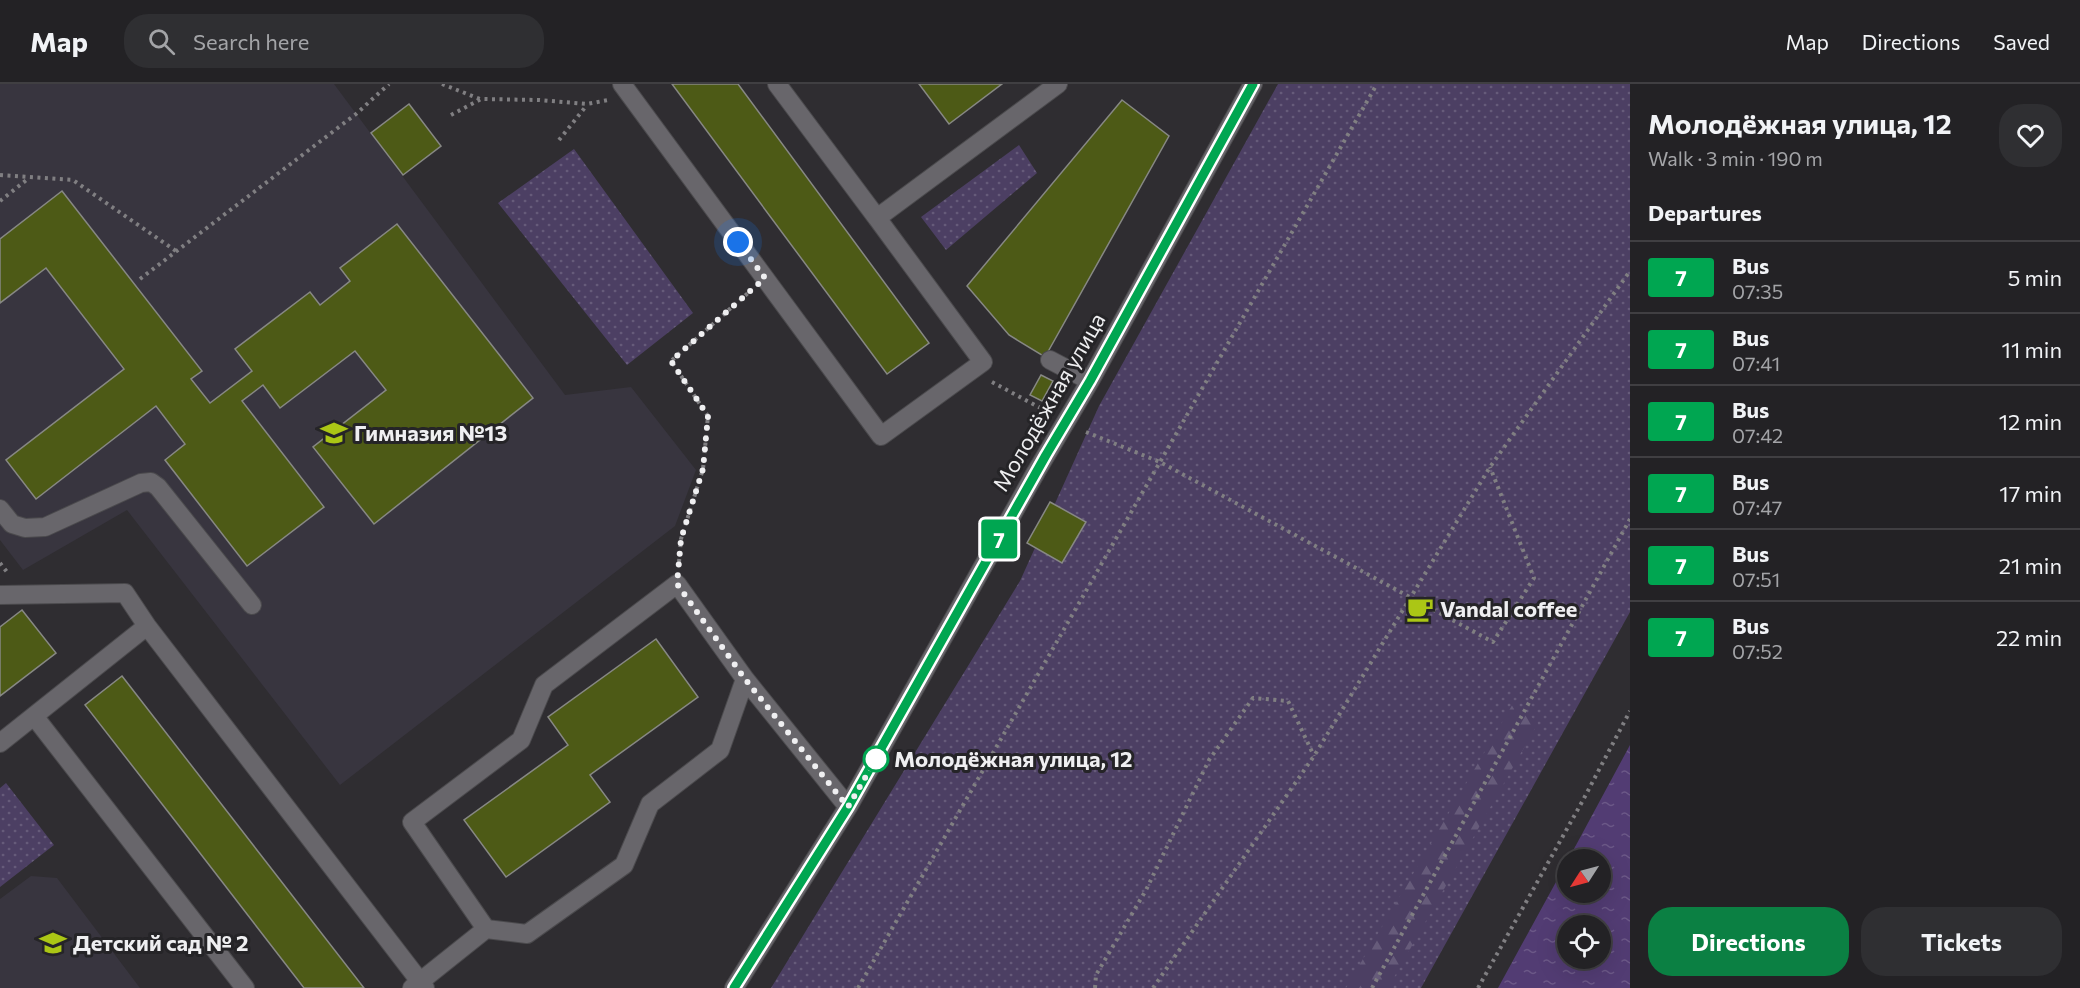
<!DOCTYPE html>
<meta charset="utf-8">
<style>
:root{--surface:#232225;--page:#2f2f32;--text:#f1f3f6;--muted:#a3a4a7;--line:#403f42;--accent:#0b8043}
body{margin:0;font-family:Commissioner,sans-serif;background:var(--page);color:var(--text);height:100vh;display:flex;flex-direction:column;font-size:22px;white-space:nowrap}
*{box-sizing:border-box;margin:0}
p{font-size:20px;color:var(--muted)}
.icon{flex:none;width:33px;height:33px;fill:none;stroke:currentColor;stroke-width:2;stroke-linecap:round;stroke-linejoin:round}
.map{position:relative;flex:1;overflow:hidden}
.sheet{display:flex;flex-direction:column;background:var(--surface);width:450px}
.sheet>*{flex:none}
.badge{padding:0 12px;border-radius:4px;font-size:21px;line-height:39px}
.needle{width:39px;rotate:234deg}
.buttons{position:absolute;left:1557px;top:765px;display:grid;gap:12px}
.buttons a{display:grid;place-items:center;width:54px;height:54px;border-radius:50%;background:var(--surface);box-shadow:0 6px 24px #0002,0 0 0 2px var(--line);font-size:30px}
.you{position:absolute;width:30px;height:30px;margin:-15px;border:4px solid #fff;border-radius:50%;background:#1a73e8;box-shadow:0 0 0 9px #1a73e833}
.map>.badge{position:absolute;translate:-50% -50%;box-shadow:0 0 0 3px #fff}
h2{padding:0 18px;font-size:22px;line-height:54px}
.round{display:grid;place-items:center;flex:none;width:63px;height:63px;border-radius:24px;background:var(--page)}
.head{display:flex;align-items:center;justify-content:space-between;height:102px;padding:0 18px}
h1{font-size:28px;font-weight:700;line-height:45px}
.button{display:flex;gap:12px;margin-top:auto;padding:12px 18px}
.button a{flex:1;height:69px;border-radius:24px;background:var(--accent);color:#fff;font-size:24px;font-weight:700;line-height:69px;text-align:center}
.button a+a{background:var(--page);color:var(--text)}
ul{padding:0;list-style:none}
li{display:flex;align-items:center;gap:18px;height:72px;padding:0 18px;border-top:2px solid var(--line)}
li div{flex:1}
li b{display:block;font-size:22px}
li em{font-style:normal}
li .badge{min-width:66px;font-weight:700;text-align:center}
header{display:flex;align-items:center;gap:36px;box-sizing:border-box;height:84px;padding:0 30px;background:var(--surface);border-bottom:2px solid var(--line)}
header strong{font-size:28px}
nav{display:flex;gap:33px;margin-inline-start:auto;font-size:21px}
.search{width:420px;height:54px;background:var(--page);display:flex;align-items:center;gap:15px;box-sizing:border-box;padding:0 21px;border-radius:24px;color:var(--muted);font-size:22px}
main{display:flex;flex:1;min-height:0}
.map>svg:first-child{display:block}
</style>
<header>
<strong>Map</strong>
<div class="search"><svg class="icon" aria-label="search" viewBox="0 0 24 24"><circle cx="10" cy="10" r="6"/><path d="M15 15l6 6"/></svg>Search here</div>
<nav><a>Map</a><a>Directions</a><a>Saved</a></nav>
</header>
<main>
<div class="map">
<svg width="1630" height="904" viewBox="0 0 1630 904">
<defs>
<pattern id="grass-dots" width="8" height="8" patternUnits="userSpaceOnUse" patternTransform="scale(1.5)"><rect width="8" height="8" fill="#4c3f63"/><path d="M2 2h.1M6 6h.1" fill="none" stroke="#665b7a" stroke-width="1.8" stroke-linecap="round"/></pattern>
<pattern id="forest-firs" width="22" height="20" patternUnits="userSpaceOnUse" patternTransform="scale(1.5)"><rect width="22" height="20" fill="#4c3f63"/><path d="M5 1l3.5 6h-7zM16 11l3.5 6h-7z" fill="#665b7a"/></pattern>
<pattern id="water-ripples" width="26" height="14" patternUnits="userSpaceOnUse" patternTransform="scale(1.5)"><rect width="26" height="14" fill="#523c73"/><path d="M2 4q2-2 4 0t4 0M15 11q2-2 4 0t4 0" fill="none" stroke="#6b5887"/></pattern>
</defs>
<rect width="100%" height="100%" fill="#2f2d31"/>
<path fill="#38353f" d="M 0,0 L 334,0 L 565,311 L 631,303 L 696,386 L 675,442 L 340,701 L 127,426 L 23,486 L 0,456 Z
M 31,792 L 57,794 L 140,904 L 0,904 L 0,815 Z"/>
<path fill="url(#grass-dots)" d="M 1278,0 L 1630,0 L 1630,528 L 1421,904 L 771,904 L 1020,497 L 1099,322 Z
M 1019,61 L 1037,89 L 946,166 L 921,133 Z
M 574,65 L 693,229 L 627,281 L 498,119 Z
M 6,699 L 54,761 L 0,803 L 0,704 Z"/>
<path fill="url(#forest-firs)" d="M 1514,618 L 1538,639 L 1388,904 L 1346,904 Z"/>
<path fill="url(#water-ripples)" fill-rule="evenodd" d="M 1630,661 L 1630,904 L 1498,904 L 1568,776 L 1568,808 L 1600,808 L 1600,776 L 1568,776 ZM 1568,842 L 1600,842 L 1600,874 L 1568,874 Z"/>
<path fill="#4d5a16" stroke="#878884" stroke-width="1.5" d="M 672,0 L 738,0 L 929,259 L 887,290 Z
M 919,0 L 1002,0 L 949,40 Z
M 1122,16 L 1169,52 L 1045,273 L 1009,251 L 967,202 Z
M 409,20 L 441,62 L 403,91 L 371,49 Z
M 62,107 L 202,287 L 191,295 L 210,319 L 252,287 L 235,265 L 310,208 L 320,221 L 350,197 L 340,184 L 397,140 L 533,314 L 374,440 L 313,363 L 386,306 L 355,267 L 280,324 L 263,301 L 242,317 L 324,423 L 247,482 L 165,376 L 185,360 L 156,322 L 36,415 L 6,376 L 124,285 L 46,184 L 0,219 L 0,155 Z
M 1041,291 L 1053,297 L 1042,317 L 1030,311 Z
M 1050,418 L 1086,438 L 1062,479 L 1027,459 Z
M 22,526 L 56,569 L 0,612 L 0,543 Z
M 656,555 L 698,613 L 590,691 L 610,718 L 506,793 L 464,736 L 568,661 L 548,633 Z
M 122,592 L 364,904 L 304,904 L 176,738 L 85,621 Z"/>
<g fill="none" stroke-linecap="round" stroke-linejoin="round">
<defs>
<path id="minor" d="M 622,0 L 881,352 L 983,278 L 877,134 L 1058,0
M 777,0 L 877,134
M 1050,276 L 1090,297
M 0,425 L 12,440 L 25,444 L 45,443 L 141,399 L 151,398 L 158,403 L 252,521
M 0,511 L 125,509 L 147,542 L 425,904
M 745,595 L 848,723
M 34,632 L 245,904
M 0,659 L 147,542
M 412,904 L 486,845 L 527,850 L 624,781 L 650,720 L 720,666 L 745,595 L 677,500 L 544,601 L 521,656 L 412,738 L 486,845
M 734,904 L 848,723 L 1036,388 L 1090,297 L 1253,0"/>
</defs>
<use href="#minor" stroke="#4b4a4d" stroke-width="20"/>
<path stroke="#807f82" stroke-width="4" stroke-dasharray="3 4.5" stroke-linecap="butt" d="M 442,0 L 480,15
M 451,31 L 481,15 L 539,16 L 587,20 L 608,16
M 559,56 L 587,21
M 0,91 L 73,96 L 176,167
M 0,117 L 29,94
M 140,195 L 356,30 L 389,0
M 992,298 L 1046,327
M 1086,348 L 1160,378 L 1493,558 L 1534,494 L 1490,383
M 679,478 L 681,455 L 703,385 L 708,332 L 671,277 L 748,209
M 0,479 L 7,488
M 858,904 L 1377,0
M 1095,904 L 1096,891 L 1146,806 L 1209,676 L 1253,614 L 1288,617 L 1314,672
M 1153,904 L 1314,672 L 1490,383 L 1630,187
M 1372,904 L 1630,435
M 1478,904 L 1582,718 L 1630,627"/>
<use href="#minor" stroke="#68666b" stroke-width="18"/>
</g>
<g fill="none" stroke-linecap="round" stroke-linejoin="round">
<defs>
<path id="line" d="M 734,904 L 848,723 L 1046,371 L 1090,297 L 1253,0"/>
</defs>
<use href="#line" stroke="#fff" stroke-width="14"/>
<use href="#line" stroke="#00a651" stroke-width="9"/>
<path stroke="#efeff1" stroke-width="6" stroke-dasharray="0 10.8" d="M 738,158 L 765,194 L 671,277 L 708,332 L 703,385 L 681,455 L 677,500 L 745,595 L 848,723 L 876,675"/>
</g>
<defs>
<symbol id="school-bare" viewBox="-9 -9 18 18"><path d="M0-5L7-2L0 1L-7-2ZM-4 1L0 2.5L4 1V4Q0 6-4 4Z" fill="#abc615" stroke="#252427" stroke-width="2.5" paint-order="stroke"/></symbol>
<symbol id="cafe-bare" viewBox="-9 -9 18 18"><path d="M-5.5-4.5H6V0H3Q3 3.5 0 3.5H-2.5Q-5.5 3.5-5.5 0ZM3-3.2v2h1.7v-2ZM-6 4.5H4V6H-6Z" fill="#abc615" stroke="#252427" stroke-width="2.5" paint-order="stroke"/></symbol>
</defs>
<g fill-rule="evenodd">
<use href="#school-bare" x="315" y="330" width="38" height="38"/>
<use href="#cafe-bare" x="1401" y="506" width="38" height="38"/>
<use href="#school-bare" x="34" y="840" width="38" height="38"/>
</g>
<circle fill="#fff" stroke="#00a651" stroke-width="3" cx="876" cy="675" r="12"/>
<g text-anchor="middle" stroke-width="6" stroke-linejoin="round" paint-order="stroke">
<g font-size="22" fill="#efeff1" stroke="#252427">
<text transform="translate(1049 318) rotate(-60)" y="8">Молодёжная улица</text>
</g>
<g font-size="22" font-weight="bold" fill="#efeff1" stroke="#252427" text-anchor="start">
<text x="354" y="357">Гимназия №13</text>
<text x="1440" y="533">Vandal coffee</text>
<text x="73" y="867">Детский сад № 2</text>
</g>
<g font-size="22" font-weight="bold" fill="#efeff1" stroke="#252427" text-anchor="start">
<text x="894" y="683">Молодёжная улица, 12</text>
</g>
</g>
</svg>
<div class="buttons">
<a><svg class="needle" viewBox="-14 -14 28 28"><path d="M0-13l5 13h-10z" fill="#e53935"/><path d="M0 13l5-13h-10z" fill="#a3a4a7"/></svg></a>
<a><svg class="icon" aria-label="locate" viewBox="0 0 24 24"><circle cx="12" cy="12" r="6"/><path d="M12 2v4M12 18v4M2 12h4M18 12h4"/></svg></a>
</div>
<div class="you" style="left:738px;top:158px"></div>
<b class="badge" style="left:999px;top:455px;background:#00a651;color:#fff">7</b>
</div>
<section class="sheet">
<div class="head"><div><h1>Молодёжная улица, 12</h1><p>Walk · 3 min · 190 m</p></div><a class="round"><svg class="icon" aria-label="heart" viewBox="0 0 24 24"><path d="M12 20l-8-8c-3-5 5-10 8-4 3-6 11-1 8 4z"/></svg></a></div>
<h2>Departures</h2>
<ul>
<li><span class="badge" style="background:#00a651;color:#fff">7</span><div><b>Bus</b><p>07:35</p></div><em>5 min</em></li>
<li><span class="badge" style="background:#00a651;color:#fff">7</span><div><b>Bus</b><p>07:41</p></div><em>11 min</em></li>
<li><span class="badge" style="background:#00a651;color:#fff">7</span><div><b>Bus</b><p>07:42</p></div><em>12 min</em></li>
<li><span class="badge" style="background:#00a651;color:#fff">7</span><div><b>Bus</b><p>07:47</p></div><em>17 min</em></li>
<li><span class="badge" style="background:#00a651;color:#fff">7</span><div><b>Bus</b><p>07:51</p></div><em>21 min</em></li>
<li><span class="badge" style="background:#00a651;color:#fff">7</span><div><b>Bus</b><p>07:52</p></div><em>22 min</em></li>
</ul>
<div class="button"><a>Directions</a><a>Tickets</a></div>
</section>
</main>
